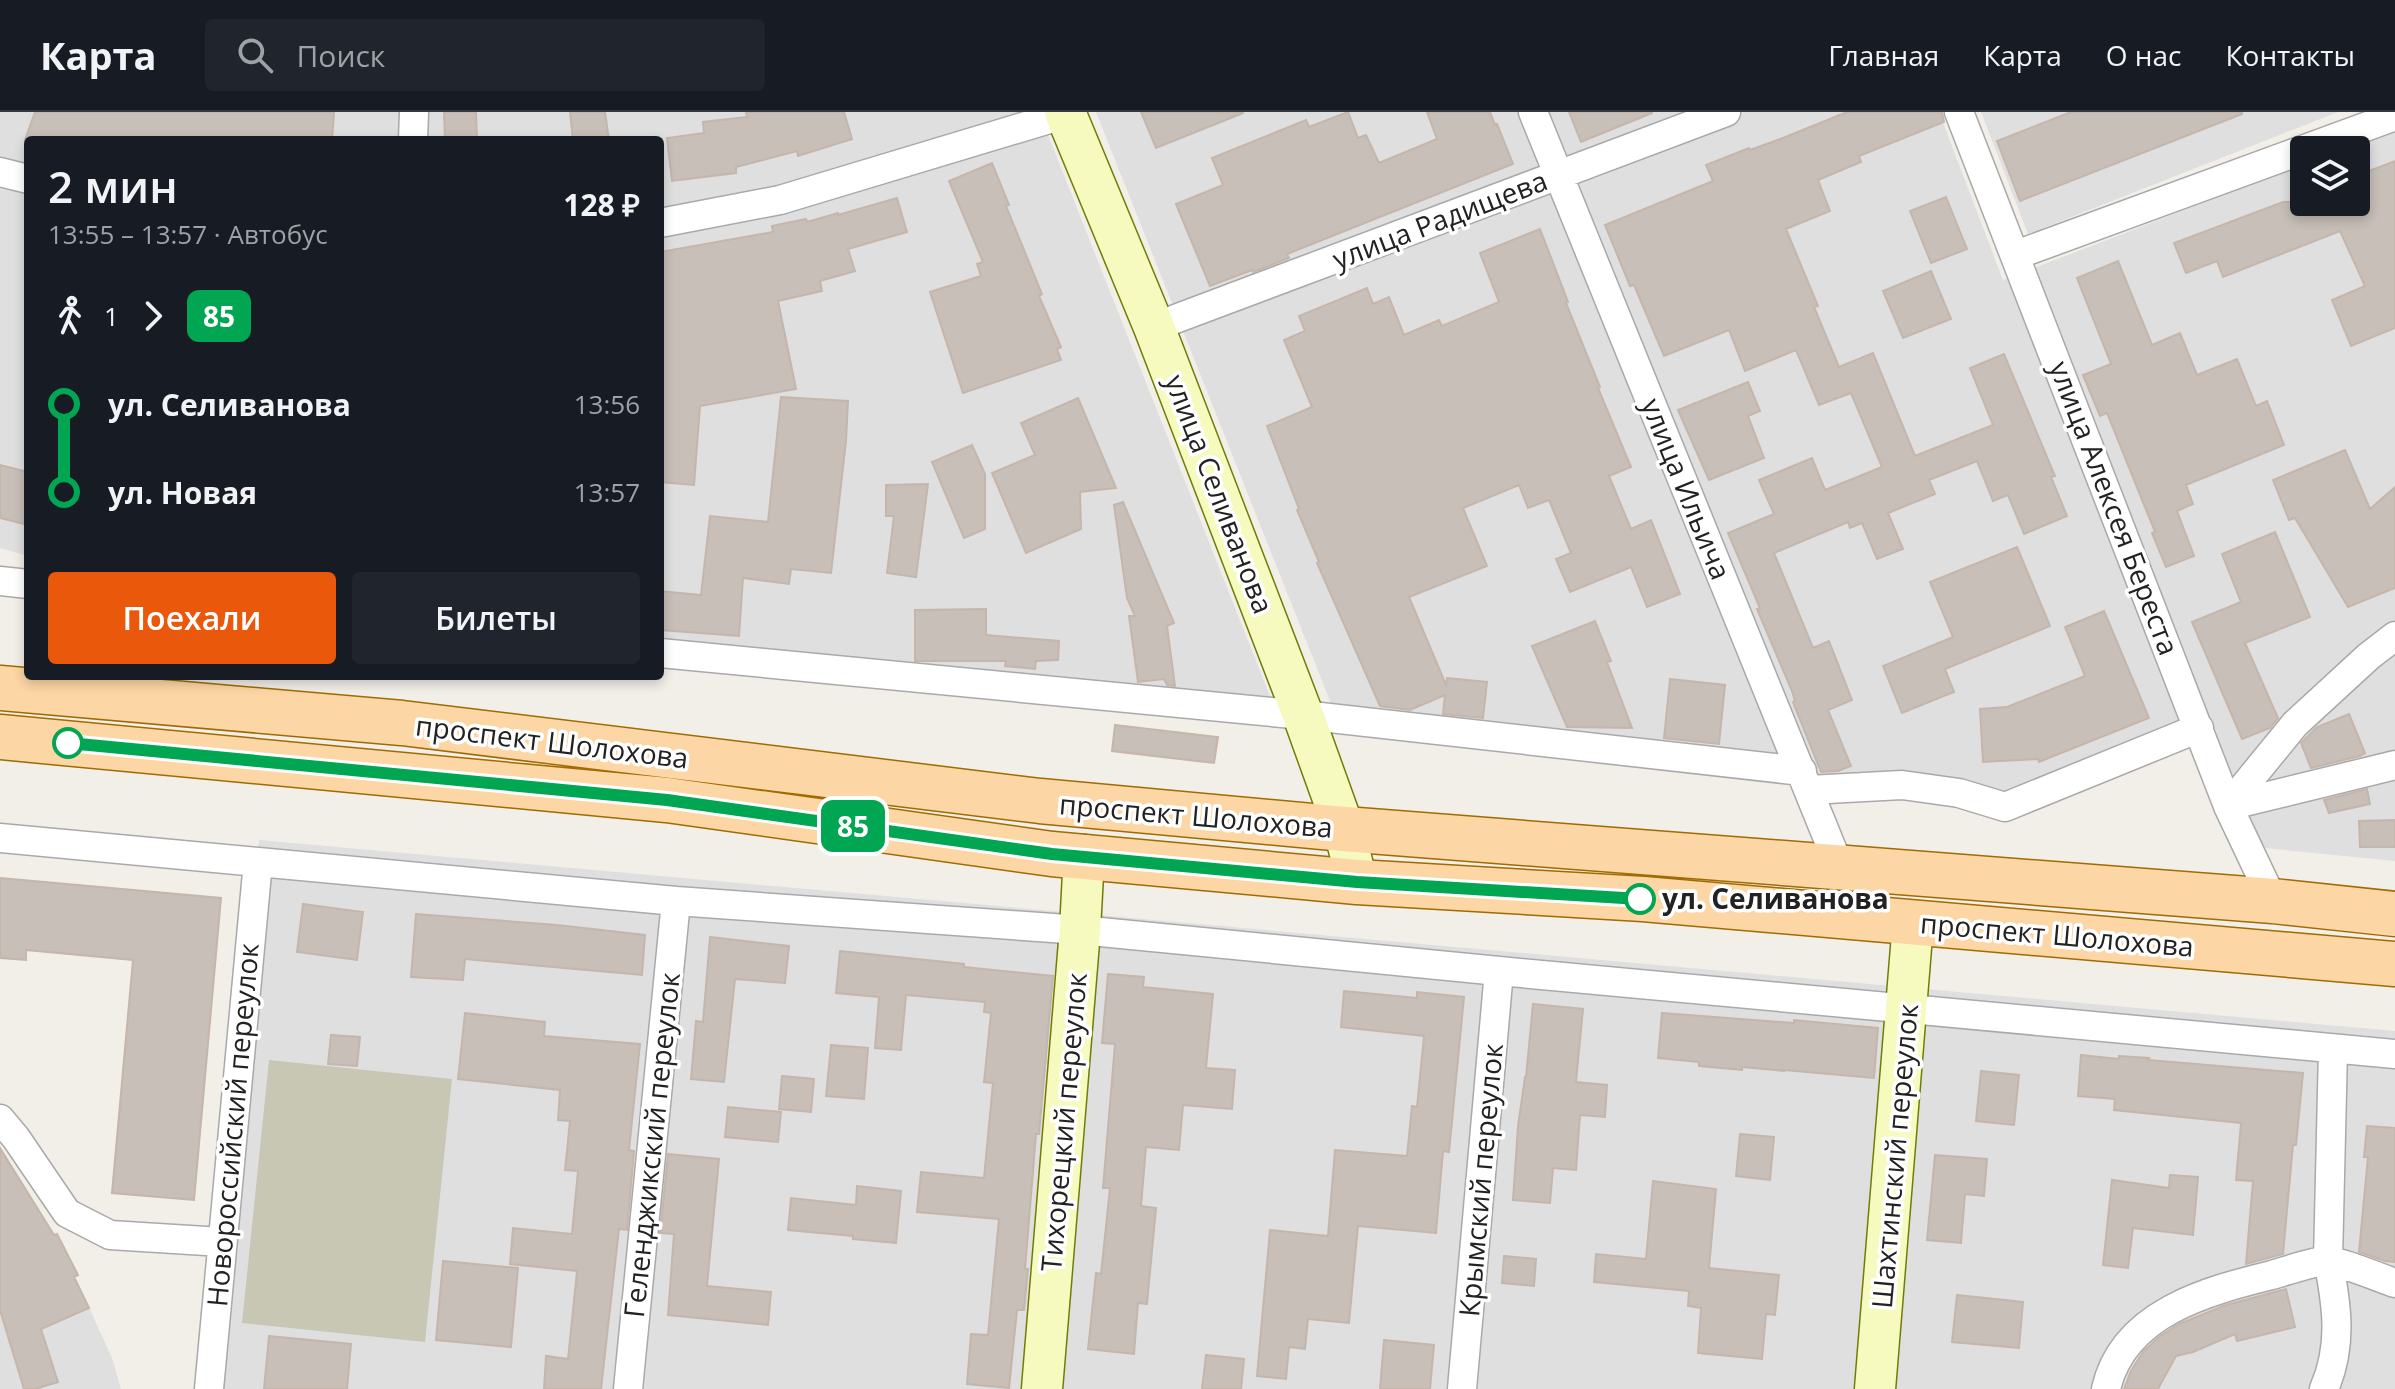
<!DOCTYPE html>
<html lang="ru">
<meta charset="utf-8">
<style>
:root{--surface:#171b24;--page:#20242c;--text:#f1f3f6;--muted:#9ea1a6;--line:#363941;--accent:#ea580c}
body{margin:0;font-family:"Open Sans",sans-serif;background:var(--page);color:var(--text);height:100vh;display:flex;flex-direction:column;font-size:30px;white-space:nowrap}
*{box-sizing:border-box;margin:0}
p{font-size:26px;color:var(--muted)}
.icon{flex:none;width:44px;height:44px;fill:none;stroke:currentColor;stroke-width:2;stroke-linecap:round;stroke-linejoin:round}
.map{position:relative;flex:1;overflow:hidden}
.side{position:absolute;left:24px;top:24px;width:640px;height:544px;display:flex;flex-direction:column;background:var(--surface);border-radius:8px;box-shadow:0 4px 12px #0003}
.side>*{flex:none}
.badge{padding:0 16px;border-radius:12px;font-size:28px;line-height:52px}
.buttons{position:absolute;left:2290px;top:24px;display:grid;gap:16px}
.buttons a{display:grid;place-items:center;width:80px;height:80px;border-radius:8px;background:var(--surface);box-shadow:0 4px 12px #0003;font-size:40px}
.map>.badge{position:absolute;translate:-50% -50%;box-shadow:0 0 0 4px #fff}
.legs{display:flex;align-items:center;gap:12px;height:88px;padding:0 24px;font-size:26px}
.legs p{margin-inline-start:auto}
.overview{display:flex;align-items:center;justify-content:space-between;height:136px;padding:0 24px}
h1{font-size:44px;font-weight:600;line-height:60px}
.button{display:flex;gap:16px;margin-top:auto;padding:16px 24px}
.button a{flex:1;height:92px;border-radius:8px;background:var(--accent);color:#fff;font-size:32px;font-weight:600;line-height:92px;text-align:center}
.button a+a{background:var(--page);color:var(--text)}
ul{padding:0 24px;list-style:none}
li{display:flex;align-items:center;gap:28px;height:88px;font-size:30px}
li i{display:grid;place-items:center;width:12px;height:100%;margin:0 10px;background:currentColor}
li i::after{content:'';width:20px;height:20px;margin:-10px;border:6px solid;border-radius:50%;background:var(--surface)}
li p{margin-inline-start:auto}
li:first-child i{background:linear-gradient(#0000 50%,currentColor 0)}
li:last-child i{background:linear-gradient(currentColor 50%,#0000 0)}
header{display:flex;align-items:center;gap:48px;box-sizing:border-box;height:112px;padding:0 40px;background:var(--surface);border-bottom:2px solid var(--line)}
header strong{font-size:38px}
nav{display:flex;gap:44px;margin-inline-start:auto;font-size:28px}
.search{width:560px;height:72px;background:var(--page);display:flex;align-items:center;gap:20px;box-sizing:border-box;padding:0 28px;border-radius:8px;color:var(--muted);font-size:30px}
.map>svg:first-child{display:block}
</style>
<header>
<strong>Карта</strong>
<div class="search"><svg class="icon" aria-label="search" viewBox="0 0 24 24"><circle cx="10" cy="10" r="6"/><path d="M15 15l6 6"/></svg>Поиск</div>
<nav><a>Главная</a><a>Карта</a><a>О нас</a><a>Контакты</a></nav>
</header>
<div class="map">
<svg width="2395" height="1277" viewBox="0 0 2395 1277">
<rect width="100%" height="100%" fill="#f2efe9"/>
<path fill="#e0dfdf" d="M 0,0 L 1039,0 L 1279,607 L 660,533 L 660,28 L 28,28 L 28,444 L 0,436 Z
M 1096,0 L 1939,0 L 2003,168 L 2304,52 L 2304,90 L 2356,90 L 2356,38 L 2339,38 L 2395,16 L 2395,749 L 2234,733 L 2189,627 L 1987,691 L 1340,614 Z
M 1981,0 L 2338,0 L 2028,122 Z
M 259,728 L 2395,919 L 2395,1277 L 207,1277 Z
M 0,1039 L 61,1134 L 112,1246 L 121,1277 L 0,1277 Z"/>
<path fill="#c7c7b4" d="M 269,948 L 452,967 L 425,1230 L 242,1211 Z"/>
<path fill="#c7bfb8" stroke="#c4b6ab" stroke-width="2" d="M 35,0 L 334,0 L 332,28 L 25,28 Z
M 444,0 L 476,0 L 477,28 L 445,28 Z
M 570,0 L 605,0 L 609,28 L 573,28 Z
M 746,0 L 844,0 L 852,27 L 798,44 L 797,39 L 736,55 L 736,61 L 672,69 L 667,26 L 704,21 L 703,10 L 747,5 Z
M 1141,0 L 1243,0 L 1243,1 L 1156,36 Z
M 1348,0 L 1358,26 L 1366,23 L 1379,51 L 1437,27 L 1427,0 L 1490,0 L 1495,13 L 1497,12 L 1513,52 L 1287,142 L 1289,146 L 1253,160 L 1252,158 L 1210,174 L 1176,92 L 1223,73 L 1212,46 L 1306,8 L 1309,15 Z
M 1569,0 L 1652,0 L 1652,1 L 1581,30 Z
M 1847,0 L 1942,0 L 1944,10 L 1859,44 L 1861,50 L 1818,68 L 1830,99 L 1786,117 L 1818,194 L 1814,195 L 1839,255 L 1873,241 L 1915,344 L 1993,313 L 1970,256 L 2004,242 L 2055,364 L 2051,365 L 2067,404 L 2024,422 L 2008,383 L 1993,389 L 1977,349 L 1929,368 L 1935,382 L 1888,401 L 1903,437 L 1877,447 L 1862,411 L 1850,416 L 1848,410 L 1774,441 L 1813,536 L 1829,529 L 1852,588 L 1828,598 L 1851,654 L 1838,659 L 1821,660 L 1793,590 L 1795,589 L 1792,579 L 1757,497 L 1760,496 L 1728,421 L 1774,402 L 1759,368 L 1812,346 L 1825,378 L 1882,355 L 1851,281 L 1819,293 L 1796,238 L 1745,259 L 1729,218 L 1664,244 L 1634,173 L 1630,174 L 1605,113 L 1713,69 L 1706,53 L 1749,36 L 1750,38 L 1783,26 Z
M 2071,0 L 2242,0 L 2242,2 L 2020,89 L 1997,29 Z
M 2395,49 L 2395,216 L 2351,234 L 2332,188 L 2365,174 L 2340,119 L 2223,165 L 2217,149 L 2186,161 L 2174,131 L 2283,90 L 2356,90 L 2356,64 Z
M 992,51 L 1009,93 L 1006,94 L 1042,182 L 1039,184 L 1061,235 L 1057,237 L 1061,248 L 963,281 L 930,180 L 981,164 L 977,152 L 983,150 L 949,69 Z
M 1946,85 L 1967,137 L 1931,151 L 1910,99 Z
M 897,86 L 907,120 L 848,137 L 855,159 L 820,169 L 822,179 L 778,189 L 796,277 L 700,294 L 694,373 L 660,370 L 660,140 L 773,120 L 772,114 L 806,107 L 807,110 L 838,101 L 838,103 Z
M 1540,117 L 1557,161 L 1568,190 L 1566,191 L 1600,275 L 1598,276 L 1631,355 L 1609,364 L 1631,417 L 1651,408 L 1680,482 L 1647,495 L 1631,455 L 1570,480 L 1556,447 L 1571,441 L 1549,388 L 1528,396 L 1519,373 L 1463,396 L 1487,454 L 1409,485 L 1446,573 L 1447,566 L 1487,570 L 1483,606 L 1443,602 L 1445,583 L 1410,598 L 1380,594 L 1317,451 L 1319,450 L 1297,398 L 1299,397 L 1267,314 L 1312,295 L 1284,228 L 1305,219 L 1299,204 L 1367,176 L 1373,192 L 1389,185 L 1404,223 L 1439,208 L 1442,214 L 1499,190 L 1480,141 Z
M 2118,149 L 2152,233 L 2180,221 L 2197,263 L 2237,247 L 2256,294 L 2267,289 L 2284,333 L 2186,373 L 2193,392 L 2177,399 L 2194,444 L 2166,455 L 2152,421 L 2155,420 L 2107,301 L 2100,304 L 2083,263 L 2111,252 L 2077,166 Z
M 1931,159 L 1951,207 L 1903,226 L 1883,179 Z
M 1748,270 L 1760,299 L 1748,304 L 1764,346 L 1709,368 L 1678,298 Z
M 781,285 L 848,289 L 846,329 L 831,461 L 791,457 L 789,472 L 743,466 L 739,524 L 660,518 L 660,479 L 701,483 L 710,404 L 768,410 Z
M 1078,286 L 1116,376 L 1080,380 L 1081,417 L 1026,441 L 992,361 L 1035,343 L 1021,311 Z
M 972,333 L 985,362 L 985,417 L 964,426 L 932,350 Z
M 2345,338 L 2370,397 L 2395,375 L 2395,476 L 2348,495 L 2295,406 L 2289,408 L 2273,368 Z
M 0,353 L 28,360 L 28,413 L 0,406 Z
M 928,372 L 916,465 L 887,461 L 894,404 L 886,404 L 886,373 Z
M 1123,390 L 1174,511 L 1167,514 L 1175,574 L 1167,573 L 1164,567 L 1138,570 L 1129,504 L 1135,504 L 1127,486 L 1114,393 Z
M 2275,420 L 2310,505 L 2245,531 L 2278,606 L 2270,616 L 2242,627 L 2192,510 L 2241,490 L 2222,442 Z
M 2017,435 L 2050,514 L 1945,557 L 1954,580 L 1902,601 L 1883,554 L 1953,525 L 1930,470 Z
M 986,497 L 986,523 L 1059,529 L 1058,548 L 1036,549 L 1035,557 L 1005,554 L 1006,549 L 915,549 L 915,498 Z
M 2104,499 L 2149,606 L 2039,650 L 2038,647 L 1983,650 L 1980,597 L 2007,595 L 2085,564 L 2065,515 Z
M 1595,509 L 1611,549 L 1607,550 L 1632,616 L 1567,615 L 1532,534 Z
M 1670,567 L 1725,573 L 1719,632 L 1664,626 Z
M 2349,602 L 2365,641 L 2360,644 L 2311,656 L 2301,631 L 2317,615 Z
M 1115,613 L 1218,625 L 1214,651 L 1112,639 Z
M 2367,677 L 2370,692 L 2329,701 L 2324,688 Z
M 2395,708 L 2395,735 L 2360,735 L 2359,709 Z
M 0,766 L 221,786 L 194,1088 L 112,1081 L 133,848 L 26,838 L 26,848 L 0,846 Z
M 303,792 L 363,800 L 357,848 L 297,840 Z
M 416,802 L 557,813 L 645,823 L 642,863 L 465,847 L 463,868 L 411,865 Z
M 710,825 L 789,834 L 785,871 L 735,867 L 724,970 L 691,967 L 696,909 L 703,910 Z
M 840,839 L 964,852 L 964,855 L 1053,864 L 1039,1022 L 1036,1022 L 1025,1157 L 1028,1157 L 1024,1198 L 1017,1198 L 1009,1276 L 967,1272 L 971,1222 L 988,1223 L 999,1107 L 917,1100 L 921,1060 L 984,1066 L 993,971 L 984,970 L 991,901 L 984,900 L 985,890 L 906,883 L 901,938 L 875,936 L 879,885 L 836,881 Z
M 1108,862 L 1144,865 L 1143,875 L 1213,882 L 1206,956 L 1235,958 L 1232,997 L 1183,993 L 1179,1038 L 1146,1035 L 1141,1094 L 1156,1096 L 1147,1192 L 1138,1191 L 1134,1242 L 1088,1237 L 1096,1161 L 1101,1162 L 1110,1076 L 1103,1076 L 1115,932 L 1102,931 Z
M 1344,879 L 1417,886 L 1417,880 L 1464,885 L 1449,1040 L 1443,1039 L 1436,1121 L 1358,1114 L 1349,1211 L 1308,1207 L 1305,1237 L 1289,1235 L 1286,1267 L 1257,1264 L 1270,1118 L 1328,1124 L 1335,1038 L 1407,1044 L 1412,994 L 1417,995 L 1424,924 L 1341,915 Z
M 1533,892 L 1583,897 L 1576,970 L 1607,973 L 1605,1005 L 1580,1003 L 1576,1058 L 1553,1056 L 1550,1091 L 1513,1088 L 1518,1014 L 1525,965 L 1526,965 Z
M 465,901 L 545,910 L 544,924 L 640,932 L 629,1038 L 634,1039 L 627,1118 L 619,1117 L 601,1277 L 544,1277 L 546,1244 L 568,1247 L 577,1159 L 510,1152 L 513,1116 L 572,1122 L 578,1059 L 565,1058 L 570,1009 L 558,1008 L 560,978 L 458,967 Z
M 1662,901 L 1794,911 L 1794,908 L 1878,916 L 1874,966 L 1784,958 L 1784,959 L 1742,955 L 1742,958 L 1699,954 L 1699,950 L 1658,946 Z
M 331,923 L 360,925 L 357,954 L 328,952 Z
M 831,933 L 868,936 L 864,987 L 826,984 Z
M 2081,943 L 2119,947 L 2119,944 L 2149,946 L 2148,948 L 2303,961 L 2296,1033 L 2293,1033 L 2283,1142 L 2246,1152 L 2253,1069 L 2236,1068 L 2241,1011 L 2114,998 L 2115,987 L 2078,984 Z
M 1981,959 L 2019,963 L 2014,1013 L 1976,1009 Z
M 782,964 L 814,967 L 811,1000 L 779,997 Z
M 728,995 L 781,1000 L 778,1030 L 725,1025 Z
M 2367,1014 L 2395,1016 L 2395,1150 L 2385,1149 L 2359,1140 L 2368,1045 L 2364,1045 Z
M 1740,1022 L 1774,1025 L 1770,1068 L 1736,1064 Z
M 0,1036 L 54,1123 L 57,1122 L 78,1163 L 74,1165 L 89,1196 L 41,1217 L 58,1270 L 35,1277 L 24,1277 L 0,1198 Z
M 668,1042 L 719,1047 L 707,1174 L 771,1180 L 768,1213 L 668,1203 L 674,1122 L 660,1121 Z
M 1935,1043 L 1987,1047 L 1984,1084 L 1965,1082 L 1961,1131 L 1927,1128 Z
M 2170,1063 L 2198,1065 L 2193,1123 L 2133,1116 L 2128,1156 L 2103,1153 L 2112,1068 L 2169,1076 Z
M 1653,1069 L 1716,1077 L 1709,1156 L 1779,1163 L 1775,1203 L 1766,1202 L 1762,1247 L 1698,1241 L 1701,1196 L 1688,1194 L 1689,1179 L 1594,1170 L 1596,1142 L 1646,1147 Z
M 857,1074 L 901,1079 L 896,1131 L 853,1127 L 853,1124 L 788,1118 L 791,1086 L 856,1093 Z
M 1504,1144 L 1536,1147 L 1534,1174 L 1502,1171 Z
M 443,1149 L 518,1156 L 511,1235 L 436,1228 Z
M 2286,1177 L 2295,1215 L 2237,1229 L 2235,1222 L 2193,1240 L 2176,1244 L 2158,1277 L 2124,1277 L 2131,1259 L 2143,1240 L 2159,1225 L 2179,1212 L 2226,1193 Z
M 1957,1183 L 2023,1190 L 2019,1236 L 1952,1230 Z
M 269,1224 L 351,1232 L 347,1277 L 264,1277 Z
M 1384,1228 L 1434,1233 L 1430,1277 L 1380,1277 Z
M 1206,1243 L 1244,1247 L 1241,1277 L 1202,1277 Z"/>
<g fill="none" stroke-linecap="round" stroke-linejoin="round">
<defs>
<path id="street" d="M 1533,0 L 1839,754
M 1959,0 L 2228,694 L 2273,789
M 413,28 L 414,0
M 0,60 L 28,67
M 660,111 L 780,88 L 1066,2
M 2016,143 L 2395,4
M 1154,215 L 1726,0
M 0,469 L 28,472
M 660,541 L 1303,603 L 1802,659
M 1809,678 L 1902,673 L 1959,681 L 2005,695 L 2199,616
M 2228,694 L 2295,612 L 2369,544 L 2395,524
M 2228,694 L 2395,653
M 0,726 L 676,789 L 1080,818 L 1499,859 L 2395,942
M 0,1007 L 16,1026 L 67,1101 L 110,1123 L 222,1130
M 209,1277 L 258,750
M 628,1277 L 676,789
M 1462,1277 L 1499,859
M 2106,1277 C 2123,1201 2207,1179 2272,1163 C 2289,1158 2308,1151 2325,1149 C 2338,1148 2380,1166 2395,1171
M 2324,1277 C 2343,1234 2337,1193 2328,1148 L 2333,937"/>
<path id="secondary" d="M 1065,0 L 1154,215 L 1303,603 L 1344,717 L 1357,770
M 1042,1277 L 1080,818 L 1084,743
M 1875,1277 L 1913,811"/>
<path id="primary" d="M 0,576 L 402,611 L 1040,689 L 1344,717 L 2273,789 L 2395,802
M 0,625 L 667,688 L 1052,742 L 1357,770 L 1643,787 L 2395,852"/>
</defs>
<use href="#street" stroke="#a9a9a9" stroke-width="31"/>
<use href="#secondary" stroke="#707d05" stroke-width="43"/>
<use href="#primary" stroke="#a06b00" stroke-width="47"/>
<use href="#street" stroke="#fff" stroke-width="28"/>
<use href="#secondary" stroke="#f7fabf" stroke-width="40"/>
<use href="#primary" stroke="#fcd6a4" stroke-width="44"/>
</g>
<g fill="none" stroke-linecap="round" stroke-linejoin="round">
<defs>
<path id="line-1" d="M 68,631 L 667,688 L 1052,742 L 1357,770 L 1640,787"/>
</defs>
<use href="#line-1" stroke="#fff" stroke-width="18"/>
<use href="#line-1" stroke="#00a651" stroke-width="12"/>
</g>
<g fill="#fff" stroke="#00a651" stroke-width="4">
<circle cx="68" cy="631" r="14"/>
<circle cx="1640" cy="787" r="14"/>
</g>
<g text-anchor="middle" stroke-width="7" stroke-linejoin="round" paint-order="stroke">
<g font-size="28" fill="#222" stroke="#fff">
<text transform="translate(1440 108) rotate(-21)" y="10">улица Радищева</text>
<text transform="translate(1686 377) rotate(68)" y="10">улица Ильича</text>
<text transform="translate(1219 382) rotate(69)" y="10">улица Селиванова</text>
<text transform="translate(2114 396) rotate(69)" y="10">улица Алексея Береста</text>
<text transform="translate(552 630) rotate(7)" y="10">проспект Шолохова</text>
<text transform="translate(1196 704) rotate(5)" y="10">проспект Шолохова</text>
<text transform="translate(2057 823) rotate(5)" y="10">проспект Шолохова</text>
<text transform="translate(1064 1010) rotate(-85)" y="10">Тихорецкий переулок</text>
<text transform="translate(233 1013) rotate(-85)" y="10">Новороссийский переулок</text>
<text transform="translate(652 1033) rotate(-84)" y="10">Геленджикский переулок</text>
<text transform="translate(1895 1044) rotate(-85)" y="10">Шахтинский переулок</text>
<text transform="translate(1481 1068) rotate(-85)" y="10">Крымский переулок</text>
</g>
<g font-size="28" font-weight="bold" fill="#222" stroke="#fff" text-anchor="start">
<text x="1662" y="797">ул. Селиванова</text>
</g>
</g>
</svg>
<div class="buttons">
<a><svg class="icon" aria-label="layers" viewBox="0 0 24 24"><path d="M12 4l9 5-9 5-9-5zM3 14l9 5 9-5"/></svg></a>
</div>
<b class="badge" style="left:853px;top:714px;background:#00a651;color:#fff">85</b>
<section class="side">
<div class="overview"><div><h1>2 мин</h1><p>13:55 – 13:57 · Автобус</p></div><b>128 ₽</b></div>
<div class="legs"><svg class="icon" aria-label="walk" viewBox="0 0 24 24"><circle cx="13" cy="4" r="2"/><path d="M13 8l-2 6 4 7M11 14l-3 7M7 12l3-4h3l4 4"/></svg>1<svg class="icon" aria-label="forward" viewBox="0 0 24 24"><path d="M9 5l7 7-7 7"/></svg><b class="badge" style="background:#00a651;color:#fff">85</b></div>
<ul>
<li><i style="color:#00a651"></i><b>ул. Селиванова</b><p>13:56</p></li>
<li><i style="color:#00a651"></i><b>ул. Новая</b><p>13:57</p></li>
</ul>
<div class="button"><a>Поехали</a><a>Билеты</a></div>
</section>
</div>
